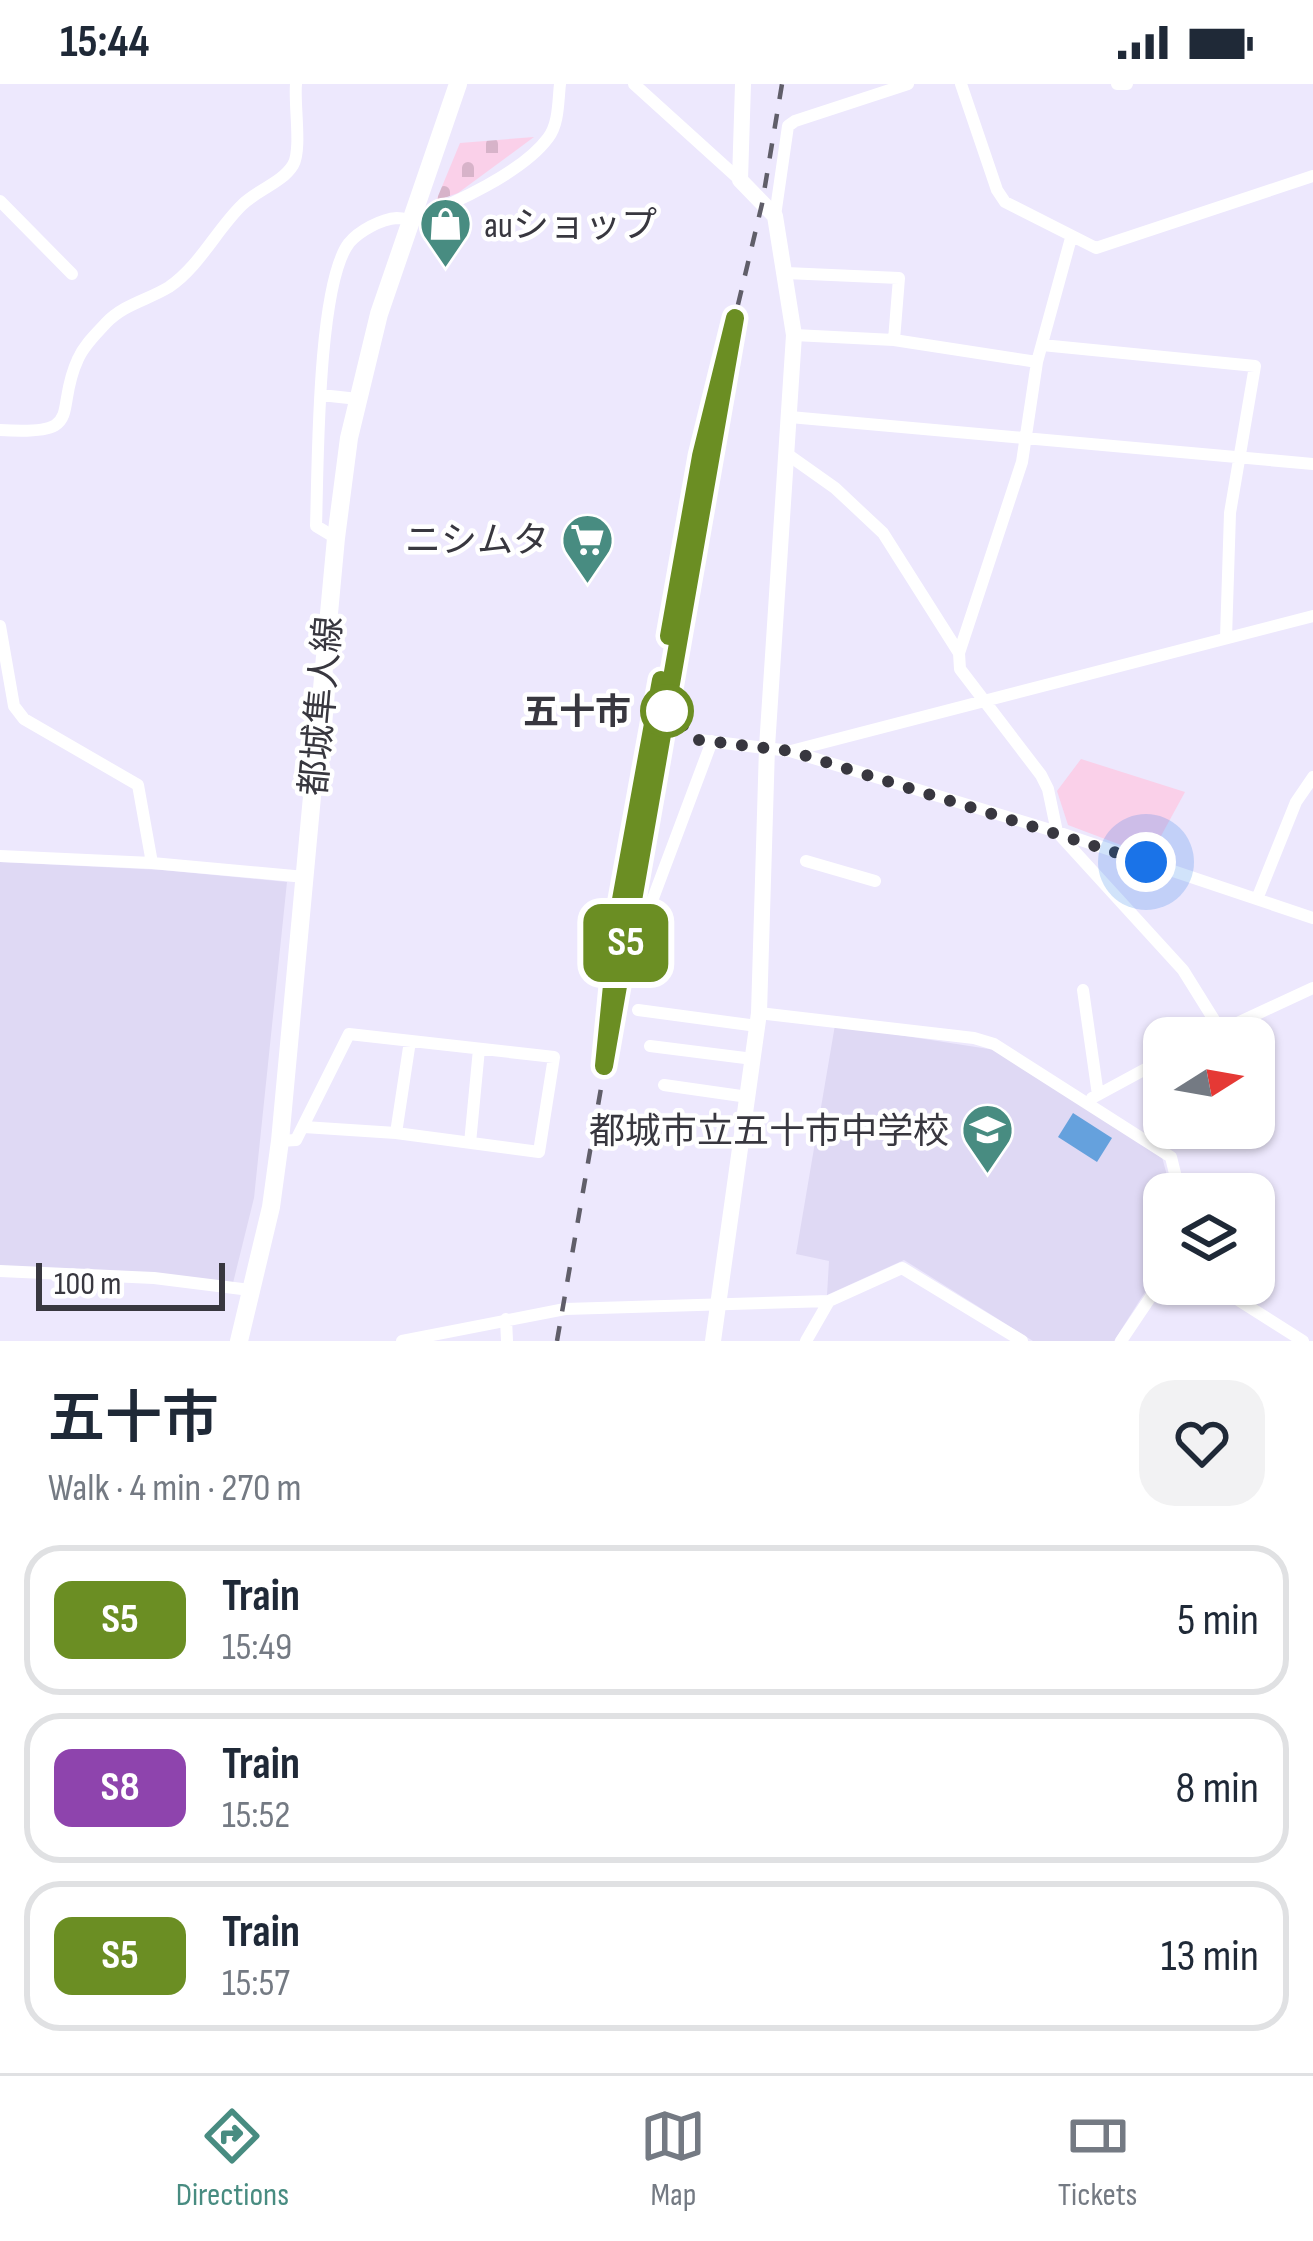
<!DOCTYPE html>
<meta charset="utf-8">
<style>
:root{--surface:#fff;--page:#f2f2f3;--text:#1f2937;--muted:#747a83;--line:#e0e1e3;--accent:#488c81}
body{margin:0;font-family:"Sofia Sans Condensed","Noto Sans JP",sans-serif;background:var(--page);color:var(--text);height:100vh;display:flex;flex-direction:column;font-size:45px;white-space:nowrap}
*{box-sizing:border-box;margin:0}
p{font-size:39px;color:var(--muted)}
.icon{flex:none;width:66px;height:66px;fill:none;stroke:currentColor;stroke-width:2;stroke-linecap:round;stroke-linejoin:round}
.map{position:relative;height:1257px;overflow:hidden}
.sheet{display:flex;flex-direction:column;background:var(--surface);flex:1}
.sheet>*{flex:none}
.badge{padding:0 24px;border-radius:18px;font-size:42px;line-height:78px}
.needle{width:78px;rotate:79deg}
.fabs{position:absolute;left:1143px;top:933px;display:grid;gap:24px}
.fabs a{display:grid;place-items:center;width:132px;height:132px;border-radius:24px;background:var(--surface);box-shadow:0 3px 9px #0004;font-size:60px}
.scale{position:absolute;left:36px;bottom:30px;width:189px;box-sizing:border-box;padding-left:12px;border:6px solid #38373f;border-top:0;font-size:33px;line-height:42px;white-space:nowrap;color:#38373f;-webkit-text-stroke:9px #fff;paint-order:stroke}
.you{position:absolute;width:60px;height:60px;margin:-30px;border:9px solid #fff;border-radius:50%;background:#1a73e8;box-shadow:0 0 0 18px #1a73e833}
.map>.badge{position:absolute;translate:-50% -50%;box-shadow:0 0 0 6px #fff}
.round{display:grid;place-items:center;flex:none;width:126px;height:126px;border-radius:36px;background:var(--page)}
.headline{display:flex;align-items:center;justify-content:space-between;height:204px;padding:0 48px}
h1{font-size:57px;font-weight:600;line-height:90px}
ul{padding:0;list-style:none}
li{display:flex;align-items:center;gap:36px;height:150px;margin:0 24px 18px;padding:0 24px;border:6px solid var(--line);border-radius:36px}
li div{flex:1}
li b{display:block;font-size:45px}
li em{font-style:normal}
li .badge{min-width:132px;font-weight:700;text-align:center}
.status{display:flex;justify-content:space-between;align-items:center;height:84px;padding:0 60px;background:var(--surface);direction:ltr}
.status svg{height:33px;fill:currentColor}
.tab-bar{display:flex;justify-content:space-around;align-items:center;height:168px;border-top:3px solid var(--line);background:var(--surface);font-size:33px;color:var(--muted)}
.tab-bar a{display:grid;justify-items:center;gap:6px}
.tab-bar .active{color:var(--accent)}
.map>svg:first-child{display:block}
</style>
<div class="status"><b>15:44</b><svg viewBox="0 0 49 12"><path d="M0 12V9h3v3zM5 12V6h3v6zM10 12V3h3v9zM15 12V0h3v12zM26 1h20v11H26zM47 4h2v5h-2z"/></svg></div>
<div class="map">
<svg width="1313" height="1257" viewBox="0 0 1313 1257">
<defs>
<pattern id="cemetery-stones" width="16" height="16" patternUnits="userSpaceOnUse" patternTransform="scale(3)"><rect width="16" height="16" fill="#fad0e9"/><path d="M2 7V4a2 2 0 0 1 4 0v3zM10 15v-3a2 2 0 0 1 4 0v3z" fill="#d7b3c9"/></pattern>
</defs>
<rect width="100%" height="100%" fill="#ede8fd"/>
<path fill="#dfd9f4" d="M 0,778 L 162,786 L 287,798 L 254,1114 L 233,1199 L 0,1184 Z
M 835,941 L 995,966 L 1162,1073 L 1172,1110 L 1164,1110 L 1164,1178 L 1114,1257 L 1033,1257 L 904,1176 L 827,1211 L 829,1177 L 796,1170 Z"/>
<path fill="#fad0e9" d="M 1081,675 L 1185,708 L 1150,772 L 1068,741 L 1057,707 Z"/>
<path fill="url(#cemetery-stones)" d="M 534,53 L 458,109 L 436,117 L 460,59 Z"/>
<path fill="#65a1dd" d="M 1073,1029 L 1112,1054 L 1097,1078 L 1058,1053 Z"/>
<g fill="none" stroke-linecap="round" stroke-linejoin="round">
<path stroke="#fff" stroke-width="12" d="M 634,0 L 740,96
M 961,0 L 997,106 L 1005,118 L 1096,164 L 1313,92
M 1117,0 L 1127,0
M 0,117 L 72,190
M 775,132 L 788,42 L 795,37 L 908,0
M 1071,154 L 1037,278 L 1022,378 L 959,569 L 960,585 L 1041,691 L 1048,705 L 1057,748 L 1183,886 L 1221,947
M 786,189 L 899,194 L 894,256
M 794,251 L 894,256 L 1037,278
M 1042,261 L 1255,282 L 1230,429 L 1226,554
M 321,311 L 358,315
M 790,333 L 1313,380
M 0,346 C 88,352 53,328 78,275 C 84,261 96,250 106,239 C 124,220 148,216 169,203 C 199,183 217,145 242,121 C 257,106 282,99 293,81 C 302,66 294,21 296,0
M 787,370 L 835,404 L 883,449 L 959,569
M 336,454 L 316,442 C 318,384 317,201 349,159 C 359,147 381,135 397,134 C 409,134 404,138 415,134 C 454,120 523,88 548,54 C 559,40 558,17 560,0
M 0,542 L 14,622 L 24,635 L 138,701 L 152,779
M 699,656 L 790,667 L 1057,748 L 1313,834
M 791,667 L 1313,532
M 0,772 L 152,779 L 305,793
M 806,777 L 875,797
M 1257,815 L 1296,718 L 1313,693
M 649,825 L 712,657
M 1083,906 L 1098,1011
M 638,926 L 757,942
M 759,929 L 974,954 L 994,960 L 1171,1073 L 1180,1110
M 1205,954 L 1313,904
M 650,962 L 753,975
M 664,1001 L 748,1013
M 1092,1014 L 1164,975
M 396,1049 L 410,957
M 280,1057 L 296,1056 L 349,950 L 554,973 L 539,1068 L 396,1049 L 304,1043
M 470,1059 L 479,965
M 0,1187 L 154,1194 L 250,1206
M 1213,1200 L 1303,1257
M 506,1235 L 507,1257
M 402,1257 L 565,1225 L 829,1217 L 902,1184 L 1022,1257
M 806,1257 L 829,1217
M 1121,1257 L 1164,1193"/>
<path stroke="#fff" stroke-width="16" d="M 713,1257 L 759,929 L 767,663 L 794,251 L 775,132 L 740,96 L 743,0"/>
<path stroke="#fff" stroke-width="18" d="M 239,1257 L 271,1123 L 280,1057 L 336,454 L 349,354 L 379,230 L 458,0"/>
<path stroke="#605e69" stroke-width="4.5" stroke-dasharray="15 15" stroke-linecap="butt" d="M 731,250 L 762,120 L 782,0
M 557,1257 L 735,234"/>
</g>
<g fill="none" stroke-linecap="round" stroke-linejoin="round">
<defs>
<path id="line" d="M 661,596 L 620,821 L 604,982 L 735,234 L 701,372 L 669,552"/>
</defs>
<use href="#line" stroke="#fff" stroke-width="27"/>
<use href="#line" stroke="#6b8e23" stroke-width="18"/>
<path stroke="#38373f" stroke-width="12" stroke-dasharray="0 21.6" d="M 667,627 L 699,656 L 790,667 L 1146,778"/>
</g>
<defs>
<symbol id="shop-pin" viewBox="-11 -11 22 30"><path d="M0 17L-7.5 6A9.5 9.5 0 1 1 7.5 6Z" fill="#488c81" stroke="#fff"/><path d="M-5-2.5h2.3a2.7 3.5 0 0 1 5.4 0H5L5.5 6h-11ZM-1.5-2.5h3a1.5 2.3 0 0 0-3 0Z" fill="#fff"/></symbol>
<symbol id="supermarket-pin" viewBox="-11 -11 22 30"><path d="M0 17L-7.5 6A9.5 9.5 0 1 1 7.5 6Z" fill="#488c81" stroke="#fff"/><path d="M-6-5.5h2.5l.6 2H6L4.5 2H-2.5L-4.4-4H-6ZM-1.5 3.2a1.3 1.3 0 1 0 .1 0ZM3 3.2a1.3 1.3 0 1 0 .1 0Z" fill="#fff"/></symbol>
<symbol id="school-pin" viewBox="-11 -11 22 30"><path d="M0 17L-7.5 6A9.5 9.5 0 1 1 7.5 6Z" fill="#488c81" stroke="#fff"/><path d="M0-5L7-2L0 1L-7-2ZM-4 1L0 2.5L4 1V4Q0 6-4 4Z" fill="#fff"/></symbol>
</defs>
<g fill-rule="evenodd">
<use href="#shop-pin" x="416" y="110" width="59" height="81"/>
<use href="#supermarket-pin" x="558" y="426" width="59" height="81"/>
<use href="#school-pin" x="958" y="1016" width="59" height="81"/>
</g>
<circle fill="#fff" stroke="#6b8e23" stroke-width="6" cx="667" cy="627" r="24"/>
<g text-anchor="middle" stroke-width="9" stroke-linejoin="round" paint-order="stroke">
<g font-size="36" fill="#38373f" stroke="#fff" text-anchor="end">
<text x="484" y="153" text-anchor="start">auショップ</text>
<text x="549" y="468">ニシムタ</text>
<text x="949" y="1059">都城市立五十市中学校</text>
</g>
<g font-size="36" fill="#38373f" stroke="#fff">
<text transform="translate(320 622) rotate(-85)" y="13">都城隼人線</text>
</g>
<g font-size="36" font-weight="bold" fill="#38373f" stroke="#fff" text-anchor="end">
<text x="631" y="640">五十市</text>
</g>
</g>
</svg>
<div class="fabs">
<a><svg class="needle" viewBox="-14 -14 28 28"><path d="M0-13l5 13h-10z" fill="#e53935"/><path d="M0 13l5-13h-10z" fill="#747a83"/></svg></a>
<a><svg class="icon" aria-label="layers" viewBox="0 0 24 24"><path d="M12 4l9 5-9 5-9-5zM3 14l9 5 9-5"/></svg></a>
</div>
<div class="scale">100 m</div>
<div class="you" style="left:1146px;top:778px"></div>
<b class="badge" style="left:626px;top:859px;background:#6b8e23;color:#fff">S5</b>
</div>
<section class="sheet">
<div class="headline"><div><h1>五十市</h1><p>Walk · 4 min · 270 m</p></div><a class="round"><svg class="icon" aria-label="heart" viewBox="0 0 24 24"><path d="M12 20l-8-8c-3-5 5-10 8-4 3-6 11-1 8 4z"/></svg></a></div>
<ul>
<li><span class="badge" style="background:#6b8e23;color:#fff">S5</span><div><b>Train</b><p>15:49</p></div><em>5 min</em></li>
<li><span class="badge" style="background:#8e44ad;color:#fff">S8</span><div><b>Train</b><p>15:52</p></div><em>8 min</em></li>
<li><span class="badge" style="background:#6b8e23;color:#fff">S5</span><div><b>Train</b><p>15:57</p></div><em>13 min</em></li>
</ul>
</section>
<nav class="tab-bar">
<a class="active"><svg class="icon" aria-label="directions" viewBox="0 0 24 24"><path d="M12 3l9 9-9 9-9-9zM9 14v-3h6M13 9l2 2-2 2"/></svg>Directions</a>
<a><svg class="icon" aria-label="map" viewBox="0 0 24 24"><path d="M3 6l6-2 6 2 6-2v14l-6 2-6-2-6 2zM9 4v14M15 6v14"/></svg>Map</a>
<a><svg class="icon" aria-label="tickets" viewBox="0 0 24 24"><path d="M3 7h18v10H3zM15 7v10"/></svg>Tickets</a>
</nav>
